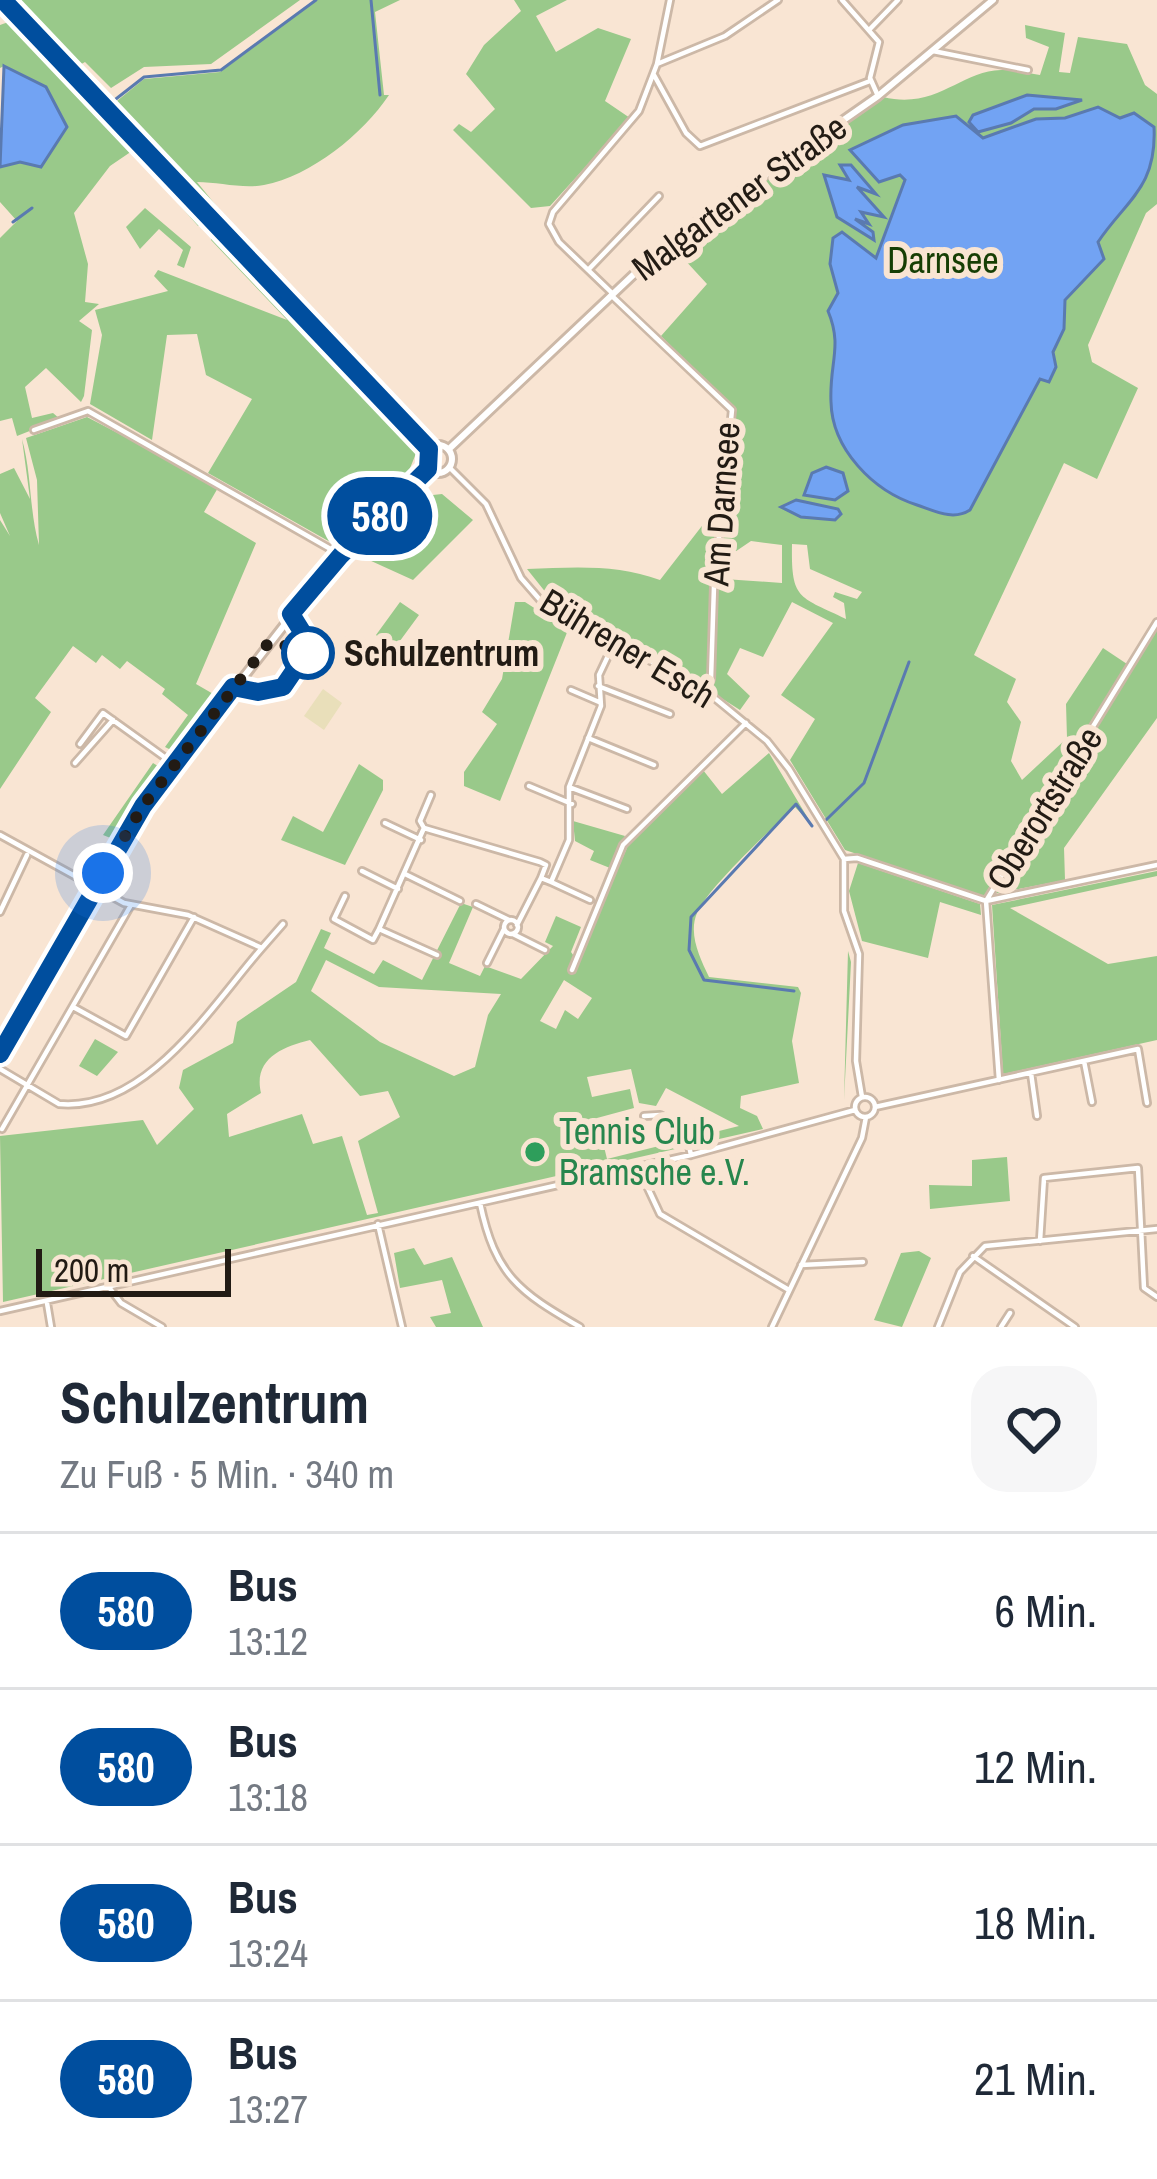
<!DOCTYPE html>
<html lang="de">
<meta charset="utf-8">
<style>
:root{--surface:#fff;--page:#f6f6f7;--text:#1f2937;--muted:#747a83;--line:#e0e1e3}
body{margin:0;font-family:"Archivo Narrow",sans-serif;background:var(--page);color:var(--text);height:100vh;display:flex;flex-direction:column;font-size:45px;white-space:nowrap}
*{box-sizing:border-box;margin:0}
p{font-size:39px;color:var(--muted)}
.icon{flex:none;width:66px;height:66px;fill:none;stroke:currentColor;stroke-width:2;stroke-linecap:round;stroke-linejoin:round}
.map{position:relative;height:1327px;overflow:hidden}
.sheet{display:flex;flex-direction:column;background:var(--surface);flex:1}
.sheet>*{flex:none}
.badge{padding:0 24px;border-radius:39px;font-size:42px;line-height:78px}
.scale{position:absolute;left:36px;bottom:30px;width:195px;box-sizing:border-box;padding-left:12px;border:6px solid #221b14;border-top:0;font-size:33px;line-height:42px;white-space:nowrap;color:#221b14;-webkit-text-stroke:9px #f9e5d3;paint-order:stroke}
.you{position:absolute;width:60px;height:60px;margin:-30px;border:9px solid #fff;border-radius:50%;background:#1a73e8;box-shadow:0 0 0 18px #1a73e833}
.map>.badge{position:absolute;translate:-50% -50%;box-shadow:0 0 0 6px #fff}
.round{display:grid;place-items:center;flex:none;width:126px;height:126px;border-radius:36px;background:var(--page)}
.head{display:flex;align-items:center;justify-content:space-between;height:204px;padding:0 60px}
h1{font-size:57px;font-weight:700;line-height:90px}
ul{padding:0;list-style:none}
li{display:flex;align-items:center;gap:36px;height:156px;padding:0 60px;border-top:3px solid var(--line)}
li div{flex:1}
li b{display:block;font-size:45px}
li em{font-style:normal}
li .badge{min-width:132px;font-weight:700;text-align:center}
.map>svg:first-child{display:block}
</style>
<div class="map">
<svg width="1157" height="1327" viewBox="0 0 1157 1327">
<rect width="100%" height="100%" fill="#f9e5d3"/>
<path fill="#99c98a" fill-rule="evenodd" d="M 11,0 L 300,0 L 211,64 L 144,67 L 111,88 L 85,62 L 76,67 Z
M 317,0 L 400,0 L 375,12 L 384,95 L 389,95 C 363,134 311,176 264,185 C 243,189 218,182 197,182 L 285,291 L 112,105 L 144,79 L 220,72 Z
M 514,0 L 567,0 L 536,16 L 556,52 L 598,28 L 631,39 L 605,101 L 630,118 L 550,206 L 531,208 L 453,130 L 459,124 L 471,132 L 495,109 L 466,74 L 484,45 L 521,11 Z
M 14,20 L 205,223 L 198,226 L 132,151 L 110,166 L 74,213 L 88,264 L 85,302 L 99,304 L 79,321 L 92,330 L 84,396 L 81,402 L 46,368 L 25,387 L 32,418 L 53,413 L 60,419 L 17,436 L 12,418 L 0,421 L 0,238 L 17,221 L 0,202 L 0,167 L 20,162 L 4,66 L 0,68 L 0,25 Z
M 1025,25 L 1065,33 L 1059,72 L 1070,73 L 1078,37 L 1127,44 L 1145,85 L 1157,94 L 1157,204 L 1146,213 L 1088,345 L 1092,362 L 1138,388 L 1097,479 L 1064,463 L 974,655 L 1016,679 L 1007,702 L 1021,722 L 1011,761 L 1022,780 L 1067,738 L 1066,704 L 1103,648 L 1130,666 L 1157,621 L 1157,718 L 1064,848 L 1065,880 L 982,896 L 845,850 L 790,760 L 815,719 L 781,695 L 833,623 L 792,602 L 763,657 L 740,648 L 727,674 L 750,696 L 740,710 L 611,628 L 555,604 L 527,569 C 574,567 618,564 660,580 L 729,491 L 736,410 L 661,336 L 707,284 L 671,245 L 883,97 C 937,110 960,71 1001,70 C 1014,69 1027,73 1040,75 L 1049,47 L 1026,38 ZM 751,541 L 782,545 L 782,583 L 724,579 L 726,558 ZM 792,544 L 807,545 L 810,569 L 862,592 L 857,599 L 835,592 L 833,597 L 844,603 L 846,619 C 798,596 791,600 792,544 Z
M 145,208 L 191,247 L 184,268 L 177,265 L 183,250 L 159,229 L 140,249 L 126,227 Z
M 212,231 L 415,443 L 417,451 L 406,478 L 339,547 L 208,473 L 252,399 L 206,375 L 197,334 L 167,335 L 152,440 L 90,404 L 102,335 L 95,310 L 168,291 L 154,276 L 158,270 L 287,320 L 211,240 Z
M 87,417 L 219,486 L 204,512 L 256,543 L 196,684 L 215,695 L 175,752 L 165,747 L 188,715 L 162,694 L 165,689 L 127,661 L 120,669 L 102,655 L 96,663 L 73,646 L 35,698 L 51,712 L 0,789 L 0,520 L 10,536 L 0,513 L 0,474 L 14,468 L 30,499 L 22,439 C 32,475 29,510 39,545 L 37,480 L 26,438 Z
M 442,494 L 473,520 L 413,580 L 369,560 L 433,495 Z
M 400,602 L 419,615 L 394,649 L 376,635 Z
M 515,602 L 525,602 L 568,630 L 500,801 L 464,786 L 464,772 L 497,724 L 482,712 L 502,679 Z
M 769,753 L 812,825 L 795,807 C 774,826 707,889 697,913 C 688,934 700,958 709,977 L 798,987 L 801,993 L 792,1041 L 799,1083 L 741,1096 L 740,1108 L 757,1116 L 763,1129 L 3,1302 L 0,1136 L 143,1120 L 157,1145 L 194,1109 L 179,1088 L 183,1070 L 233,1043 L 237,1022 L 296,982 L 321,929 L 331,933 L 324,948 L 374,974 L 383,960 L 422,980 L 461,903 L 473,907 L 449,963 L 480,976 L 485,966 L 521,979 L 553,946 L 545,942 L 556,916 L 581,927 L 571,952 L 578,962 L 629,843 L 703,770 L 722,794 ZM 326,960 L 379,987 L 501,994 L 488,1015 L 475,1067 L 454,1076 L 380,1042 L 311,991 ZM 564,980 L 592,998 L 578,1019 L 565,1010 L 556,1029 L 540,1021 ZM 310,1040 L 360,1096 L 388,1091 L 400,1117 L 358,1141 L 378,1213 L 367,1215 L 342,1136 L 313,1144 L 302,1114 L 229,1137 L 227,1114 L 261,1093 C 253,1059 282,1047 310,1040 ZM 631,1069 L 639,1103 L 656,1106 L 666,1088 L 739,1126 L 607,1159 L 597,1118 L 634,1108 L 630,1089 L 592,1097 L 587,1077 Z
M 153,763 L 161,768 L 113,839 L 103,835 Z
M 359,764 L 383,780 L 383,790 L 345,865 L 281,840 L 293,816 L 323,832 Z
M 573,821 L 625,836 L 610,868 L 590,860 L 594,851 L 575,841 Z
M 858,863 L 980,904 L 981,915 L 940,902 L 928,958 L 862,941 L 849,891 Z
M 1157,871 L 1157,876 L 1010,908 L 1108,964 L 1157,956 L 1157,1040 L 1003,1074 L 992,905 Z
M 848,951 L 851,962 L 844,1100 Z
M 95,1039 L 118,1052 L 97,1076 L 79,1066 Z
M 1007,1157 L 1010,1201 L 930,1209 L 929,1185 L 972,1186 L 972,1160 Z
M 414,1248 L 424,1265 L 452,1257 L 483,1327 L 436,1327 L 430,1317 L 451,1313 L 442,1280 L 400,1288 L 394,1253 Z
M 919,1251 L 931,1258 L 902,1327 L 874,1320 L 901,1253 Z"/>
<path fill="#e9dfba" d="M 323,689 L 342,703 L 324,730 L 304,716 Z"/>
<path fill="#72a3f3" stroke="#5a7ab0" stroke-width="3" d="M 4,66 L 46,87 L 67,127 L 41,167 L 20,162 L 0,167 Z
M 1027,95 L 1082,100 L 1056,109 L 1034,109 L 1011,123 L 978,132 L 969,122 L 973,115 Z
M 1098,107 L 1120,118 L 1134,113 L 1154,127 C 1157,188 1126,200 1098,242 L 1104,259 L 1065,300 L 1064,329 L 1053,352 L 1056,367 L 1049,382 L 1040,379 L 970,510 C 953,521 935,511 917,505 C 873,491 832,449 831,402 C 829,363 843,347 828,311 L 838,293 L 830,264 L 833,238 L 842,232 L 876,258 L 905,180 L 900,175 L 879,182 L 850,150 L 903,125 L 956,116 L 983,138 L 1036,119 L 1065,118 Z
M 840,165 L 851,165 L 876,194 L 857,187 L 884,217 L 861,212 L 869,224 L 855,219 L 873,232 L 874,240 L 837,217 L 824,175 L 849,180 Z
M 826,467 L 843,473 L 848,491 L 835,500 L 804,495 L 812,473 Z
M 796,500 L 838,509 L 841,514 L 835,520 L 801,517 L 781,507 Z"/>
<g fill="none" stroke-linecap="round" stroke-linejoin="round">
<path stroke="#5a7ab0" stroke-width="3" d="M 371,0 L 380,95
M 98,113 L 144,77 L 221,70 L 316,0
M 13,222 L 32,208
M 826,820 L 864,783 L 909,662
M 794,991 L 704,980 L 689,950 L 691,917 L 796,804 L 812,826"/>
<defs>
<path id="minor" d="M 842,0 L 879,42 L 870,78 L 878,96
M 870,29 L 898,0
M 933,51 L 1028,70
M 657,64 L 725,36 L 778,0
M 654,75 L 686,133 L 700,146 L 870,81
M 589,269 L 659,196
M 611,292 L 559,242 L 549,224 L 553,212 L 639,111 L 657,64 L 670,0
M 611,295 L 732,410 L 714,586 L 711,679 L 706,691
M 34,430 L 88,411 L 341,555
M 450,468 L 486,504 L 521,578 L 541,601 L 706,691 L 767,741 L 789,769 L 844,859 L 844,911 L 859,954 L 856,1061 L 862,1097
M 598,686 L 670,714
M 571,690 L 599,702
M 588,738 L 654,765
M 80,744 L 103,713 L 174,764
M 75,763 L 113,720
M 529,786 L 572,804
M 569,787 L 627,809
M 431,795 L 420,821 L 424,828 L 540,862 L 546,865 L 541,878 L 551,882 L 569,840 L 569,787 L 601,706 L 599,675 L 616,639
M 385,823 L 421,840
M 424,828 L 379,929 L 437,955
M 0,835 L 124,903 L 188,915 L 262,948 L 283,924
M 844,859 L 857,858 L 986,901 L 1157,865
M 362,871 L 398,889
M 405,874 L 460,901
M 551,882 L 590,900
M 345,896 L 334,919 L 373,940 L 379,929
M 476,904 L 509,920
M 0,912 L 27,855
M504 927a7 7 0 1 1 14 0a7 7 0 1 1-14 0Z
M 517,925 L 541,878
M 513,934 L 545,950
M 487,963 L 504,929
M 572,970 L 623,845 L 746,723
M 75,1008 L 126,1036 L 194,917
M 1084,1061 L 1092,1102
M 0,1069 L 59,1104 C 147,1112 212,1005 262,948
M 1031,1073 L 1037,1116
M 999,1080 L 986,901 L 1157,622
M855 1107a10 10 0 1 1 20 0a10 10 0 1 1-20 0Z
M 875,1107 L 1138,1049 L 1147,1103
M 644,1116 L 660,1115 L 685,1128 L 691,1155
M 2,1129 L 131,905
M 638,1167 L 660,1214 L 789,1290
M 480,1203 C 495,1275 519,1292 580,1327
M 378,1224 L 402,1327
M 1040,1241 L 1044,1178 L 1138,1168 L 1144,1288 L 1157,1297
M 973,1256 L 1075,1327
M 801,1265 L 863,1262
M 108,1286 L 121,1303 L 162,1327
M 47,1303 L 51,1327
M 0,1311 L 691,1155 L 855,1110
M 772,1327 L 862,1138 L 866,1117
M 938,1327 L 960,1272 L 985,1246 L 1157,1229
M 1001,1327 L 1010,1313"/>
<path id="tertiary" d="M 4,0 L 429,449
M424 459a14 14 0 1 1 28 0a14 14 0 1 1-28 0Z
M 449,449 L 667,243 L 878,96 L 993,0
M 0,1054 L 143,806 L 328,569 L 428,469"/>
</defs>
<use href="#minor" stroke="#ccb8a7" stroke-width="10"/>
<use href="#tertiary" stroke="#ccb8a7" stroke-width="12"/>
<use href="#minor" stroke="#fff" stroke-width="4.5"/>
<use href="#tertiary" stroke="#fff" stroke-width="6"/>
</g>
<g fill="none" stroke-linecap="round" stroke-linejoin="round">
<defs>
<path id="line" d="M 0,1054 L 143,806 L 233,687 L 258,692 L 283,687 L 311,646 L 291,614 L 341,555 L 428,469 L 429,449 L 3,0"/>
</defs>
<use href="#line" stroke="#fff" stroke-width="27"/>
<use href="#line" stroke="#004e9e" stroke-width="18"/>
<path stroke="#221b14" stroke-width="12" stroke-dasharray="0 21.6" d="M 103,873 L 143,806 L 270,641 L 308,653"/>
</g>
<circle fill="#fff" stroke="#004e9e" stroke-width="6" cx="308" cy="653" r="24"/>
<circle fill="#2e9e5b" stroke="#f9e5d3" stroke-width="4.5" cx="535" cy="1152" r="12"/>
<g text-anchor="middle" stroke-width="12" stroke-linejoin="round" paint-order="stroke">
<g font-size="36" fill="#221b14" stroke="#f9e5d3">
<text transform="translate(739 197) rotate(-36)" y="13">Malgartener Straße</text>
<text transform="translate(721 504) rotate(-86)" y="13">Am Darnsee</text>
<text transform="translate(628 648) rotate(31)" y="13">Bührener Esch</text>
<text transform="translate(1044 808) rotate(-58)" y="13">Oberortstraße</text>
</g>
<g font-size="36" fill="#163e04" stroke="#f9e5d3">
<text x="943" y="273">Darnsee</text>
</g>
<g font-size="36" font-weight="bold" fill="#221b14" stroke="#f9e5d3" text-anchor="start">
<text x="344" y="666">Schulzentrum</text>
</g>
<g font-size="36" fill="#27864d" stroke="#f9e5d3" text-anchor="start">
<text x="559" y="1144">Tennis Club<tspan x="559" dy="41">Bramsche e.V.</tspan></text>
</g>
</g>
</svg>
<div class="scale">200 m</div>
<div class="you" style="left:103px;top:873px"></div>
<b class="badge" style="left:380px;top:516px;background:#004e9e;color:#fff">580</b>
</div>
<section class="sheet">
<div class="head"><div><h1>Schulzentrum</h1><p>Zu Fuß · 5 Min. · 340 m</p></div><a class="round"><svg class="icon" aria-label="heart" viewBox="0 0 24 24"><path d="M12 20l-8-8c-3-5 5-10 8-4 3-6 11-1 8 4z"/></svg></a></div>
<ul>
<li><span class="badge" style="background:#004e9e;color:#fff">580</span><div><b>Bus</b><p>13:12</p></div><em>6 Min.</em></li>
<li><span class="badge" style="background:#004e9e;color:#fff">580</span><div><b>Bus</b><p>13:18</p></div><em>12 Min.</em></li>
<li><span class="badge" style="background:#004e9e;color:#fff">580</span><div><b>Bus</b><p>13:24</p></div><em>18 Min.</em></li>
<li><span class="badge" style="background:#004e9e;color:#fff">580</span><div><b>Bus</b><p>13:27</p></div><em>21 Min.</em></li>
</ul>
</section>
